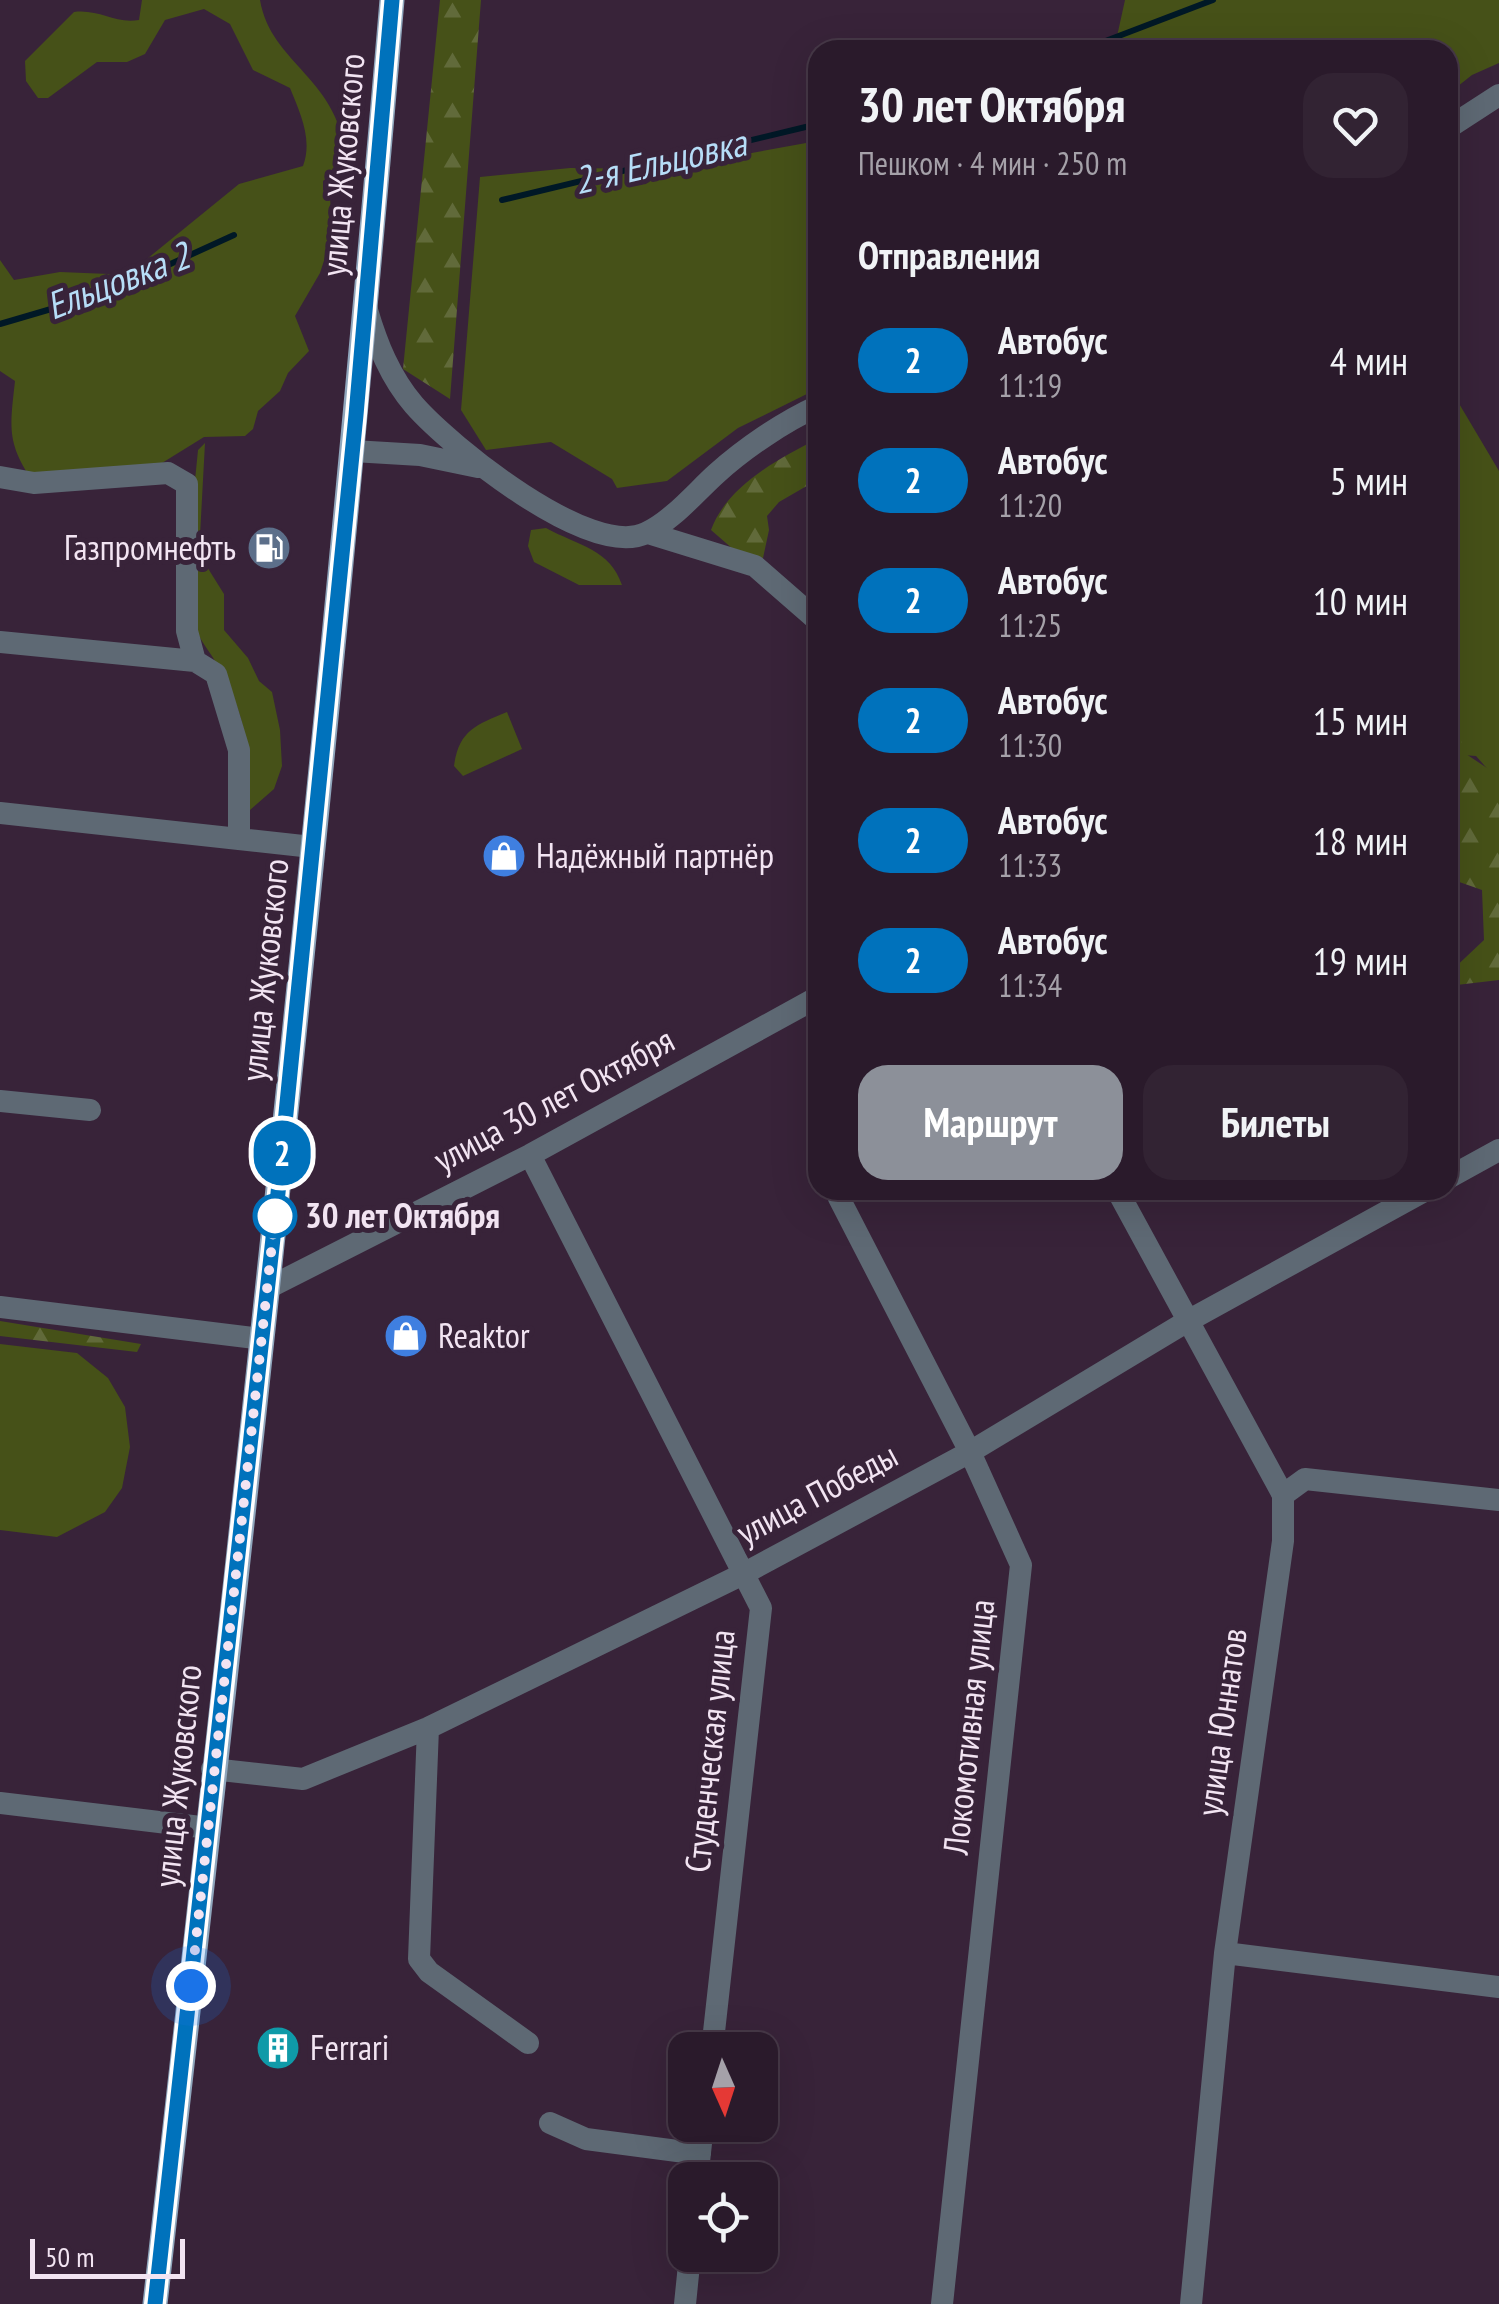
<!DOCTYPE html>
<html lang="ru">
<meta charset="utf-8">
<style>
:root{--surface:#2a1a2b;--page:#322333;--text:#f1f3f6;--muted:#a5a1a9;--line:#463847;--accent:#8c9099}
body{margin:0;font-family:"PT Sans Narrow",sans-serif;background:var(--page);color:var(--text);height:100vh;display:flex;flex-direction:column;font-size:38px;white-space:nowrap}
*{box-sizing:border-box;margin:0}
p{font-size:32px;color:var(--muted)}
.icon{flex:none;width:55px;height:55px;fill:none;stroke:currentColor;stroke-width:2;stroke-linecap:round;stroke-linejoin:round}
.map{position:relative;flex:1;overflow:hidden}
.side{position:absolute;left:808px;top:40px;width:650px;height:1160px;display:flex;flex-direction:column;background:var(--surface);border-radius:30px;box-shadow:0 10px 40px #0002,0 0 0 2px var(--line)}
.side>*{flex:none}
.badge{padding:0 20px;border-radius:32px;font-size:35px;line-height:65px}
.needle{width:65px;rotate:177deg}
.controls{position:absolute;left:668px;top:2032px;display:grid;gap:20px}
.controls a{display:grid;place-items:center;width:110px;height:110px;border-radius:20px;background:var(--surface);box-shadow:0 10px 40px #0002,0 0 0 2px var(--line);font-size:50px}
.scale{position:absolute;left:30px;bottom:25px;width:155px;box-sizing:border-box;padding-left:10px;border:5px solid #f2e4f2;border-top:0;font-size:28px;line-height:35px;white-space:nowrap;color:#f2e4f2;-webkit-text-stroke:8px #382339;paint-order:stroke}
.you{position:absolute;width:50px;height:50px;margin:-25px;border:8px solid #fff;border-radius:50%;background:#1a73e8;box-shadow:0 0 0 15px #1a73e833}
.map>.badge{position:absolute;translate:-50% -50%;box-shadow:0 0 0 5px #fff}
h2{padding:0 50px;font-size:38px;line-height:90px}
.round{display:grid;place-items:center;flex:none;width:105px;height:105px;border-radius:30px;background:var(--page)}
.summary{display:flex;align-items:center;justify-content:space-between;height:170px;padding:0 50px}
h1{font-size:48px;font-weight:700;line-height:75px}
.action{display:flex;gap:20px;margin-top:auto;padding:20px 50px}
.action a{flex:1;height:115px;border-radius:30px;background:var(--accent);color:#fff;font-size:40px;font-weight:700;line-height:115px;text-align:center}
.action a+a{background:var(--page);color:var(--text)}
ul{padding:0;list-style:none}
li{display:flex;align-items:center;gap:30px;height:120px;padding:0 50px}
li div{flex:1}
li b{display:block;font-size:38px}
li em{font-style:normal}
li .badge{min-width:110px;font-weight:700;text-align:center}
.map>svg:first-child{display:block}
</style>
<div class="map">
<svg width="1499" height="2304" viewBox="0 0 1499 2304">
<defs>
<pattern id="forest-firs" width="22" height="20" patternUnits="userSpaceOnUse" patternTransform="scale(2.5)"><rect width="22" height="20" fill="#465118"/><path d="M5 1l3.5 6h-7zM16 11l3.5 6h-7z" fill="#616a3a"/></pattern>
</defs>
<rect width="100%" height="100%" fill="#382339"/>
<path fill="#465118" d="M 142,0 L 260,0 C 271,65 341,78 346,162 L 323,181 L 323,190 L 330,196 L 332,236 L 320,273 L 295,316 L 309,351 L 288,373 L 280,391 L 258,411 L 253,429 L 245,436 L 204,437 L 162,463 L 34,483 C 6,443 10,427 15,381 L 0,371 L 0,260 L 14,280 L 60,272 L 109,274 L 137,267 L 239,184 L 303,166 C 313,139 300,113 290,88 L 253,70 L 230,24 L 204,9 L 165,20 L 145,54 L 127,62 L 97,62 L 48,98 L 38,98 L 26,81 L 25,61 L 74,12 C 100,9 114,24 139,20 Z
M 1125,0 L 1499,0 L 1499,63 L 1472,75 L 1448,94 L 1448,50 L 1114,50 Z
M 817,141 L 817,389 L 738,428 L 667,481 L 617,488 L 612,479 L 551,442 L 486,450 L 461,410 L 480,177 L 570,168 L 664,169 Z
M 1448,385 L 1499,471 L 1499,782 L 1476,756 L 1448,754 Z
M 205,443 L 199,554 L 224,594 L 224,630 L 248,658 L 259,681 L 272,692 L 280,730 L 282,766 L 274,789 L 250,810 L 244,800 C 254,747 242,707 215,661 C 208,649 195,634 193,620 C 184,566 193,504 198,450 Z
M 546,528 C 579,546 610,549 622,585 L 579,585 L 534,562 L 528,546 L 531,530 Z
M 507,712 L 522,749 L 463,776 L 454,766 C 459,730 476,725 507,712 Z
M 0,1344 L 77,1353 L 108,1378 L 125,1407 L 130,1447 L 122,1488 L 105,1512 L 57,1537 L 0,1530 Z"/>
<path fill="url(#forest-firs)" d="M 440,0 L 481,0 L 450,399 L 403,369 Z
M 817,439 L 817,480 L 779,502 L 767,516 L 769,530 L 763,558 L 741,556 L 711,530 C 727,486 778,459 817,439 Z
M 1448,697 L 1470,702 L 1460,750 L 1499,776 L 1499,980 L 1448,986 L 1448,974 L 1484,940 L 1482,890 L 1448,878 Z
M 0,1321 L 141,1344 L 137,1352 L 0,1336 Z"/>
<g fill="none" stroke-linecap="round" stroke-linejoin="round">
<path stroke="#001826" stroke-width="6" d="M 1082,50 L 1213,0
M 502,200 L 818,124
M 0,324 L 109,292 L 234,235"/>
<path stroke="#5e6974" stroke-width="22" d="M 1448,128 L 1499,95
M 367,310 C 377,344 390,377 414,405 C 450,446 590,560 646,533 C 673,520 695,493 716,474 C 745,448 783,422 818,406
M 353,451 L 420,455 L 478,467
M 0,477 L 34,483 L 168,473 L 187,484 L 187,631 L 195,661
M 648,533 L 755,566 L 818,621
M 0,642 L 195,661 L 216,674 L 239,750 L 239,839
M 0,813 L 312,847
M 0,1101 L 90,1110
M 530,1155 L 761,1608 L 712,2050
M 1448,1178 L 1499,1150
M 1117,1190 L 1283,1495 L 1283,1541 L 1225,1953 L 1191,2304
M 839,1198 L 970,1452 L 1021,1565 L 942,2304
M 268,1288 L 530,1155 L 818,997
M 0,1307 L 262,1339
M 1283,1495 L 1305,1479 L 1499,1500
M 428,1728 L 419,1959 L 429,1972 L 528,2043
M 212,1769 L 303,1779 L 428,1728 L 745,1573 L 970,1452 L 1186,1322 L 1426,1190
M 0,1803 L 209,1828
M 1225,1953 L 1499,1987
M 550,2123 L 586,2139 L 700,2154
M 697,2180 L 703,2125
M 685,2304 L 690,2255"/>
<path stroke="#8fa6bc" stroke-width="25" d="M 155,2304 C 242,1537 327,769 392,0"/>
</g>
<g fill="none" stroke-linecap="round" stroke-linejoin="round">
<defs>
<path id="line" d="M 155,2304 L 278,1193 L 356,415 L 392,0"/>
</defs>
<use href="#line" stroke="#fff" stroke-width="22"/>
<use href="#line" stroke="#0072bc" stroke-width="15"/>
<path stroke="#f2e4f2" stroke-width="10" stroke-dasharray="0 18" d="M 191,1986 L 275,1216"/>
</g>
<defs>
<symbol id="fuel-disc" viewBox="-11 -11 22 22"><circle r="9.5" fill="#5c6f8a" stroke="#382339"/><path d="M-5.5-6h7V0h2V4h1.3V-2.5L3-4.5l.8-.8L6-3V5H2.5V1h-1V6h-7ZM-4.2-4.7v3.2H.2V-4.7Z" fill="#fff"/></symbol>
<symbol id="shop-disc" viewBox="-11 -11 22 22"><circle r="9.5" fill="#3f7fe0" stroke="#382339"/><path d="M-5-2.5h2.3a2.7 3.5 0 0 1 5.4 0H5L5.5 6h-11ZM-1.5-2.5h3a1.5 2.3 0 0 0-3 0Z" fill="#fff"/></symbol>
<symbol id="building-disc" viewBox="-11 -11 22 22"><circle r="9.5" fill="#0f9aa8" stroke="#382339"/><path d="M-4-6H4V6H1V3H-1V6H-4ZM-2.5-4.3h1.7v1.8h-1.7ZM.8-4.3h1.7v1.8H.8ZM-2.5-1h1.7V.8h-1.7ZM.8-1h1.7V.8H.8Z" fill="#fff"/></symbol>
</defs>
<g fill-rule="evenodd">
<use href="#fuel-disc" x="244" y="523" width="50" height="50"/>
<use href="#shop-disc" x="479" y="831" width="50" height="50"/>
<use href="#shop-disc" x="381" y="1311" width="50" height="50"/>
<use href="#building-disc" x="253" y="2023" width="50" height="50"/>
</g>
<circle fill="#fff" stroke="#0072bc" stroke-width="5" cx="275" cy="1216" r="20"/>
<g text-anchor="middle" stroke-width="10" stroke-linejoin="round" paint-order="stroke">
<g font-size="35" fill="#f2e4f2" stroke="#382339">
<text transform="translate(343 165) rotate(-85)" y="12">улица Жуковского</text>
<text transform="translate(265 970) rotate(-84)" y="12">улица Жуковского</text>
<text transform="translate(554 1100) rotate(-28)" y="12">улица 30 лет Октября</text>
<text transform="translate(817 1494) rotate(-28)" y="12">улица Победы</text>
<text transform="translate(1222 1722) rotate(-82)" y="12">улица Юннатов</text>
<text transform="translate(969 1727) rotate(-84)" y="12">Локомотивная улица</text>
<text transform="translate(710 1751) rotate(-84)" y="12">Студенческая улица</text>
<text transform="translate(178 1776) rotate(-84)" y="12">улица Жуковского</text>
</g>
<g font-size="35" fill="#f2e4f2" stroke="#382339" text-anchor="start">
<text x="236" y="560" text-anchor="end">Газпромнефть</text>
<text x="536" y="868">Надёжный партнёр</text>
<text x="438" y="1348">Reaktor</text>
<text x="310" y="2060">Ferrari</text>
</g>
<g font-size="35" font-weight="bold" fill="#f2e4f2" stroke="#382339" text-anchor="start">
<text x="305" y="1228">30 лет Октября</text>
</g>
<g font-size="38" font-style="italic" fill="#b6ddf7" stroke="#382339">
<text transform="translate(660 162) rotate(-13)" y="13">2-я Ельцовка</text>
<text transform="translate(118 281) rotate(-21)" y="13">Ельцовка 2</text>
</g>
</g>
</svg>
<div class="controls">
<a><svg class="needle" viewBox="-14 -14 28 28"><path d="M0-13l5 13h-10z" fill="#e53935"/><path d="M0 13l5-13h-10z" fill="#a5a1a9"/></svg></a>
<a><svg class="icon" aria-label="locate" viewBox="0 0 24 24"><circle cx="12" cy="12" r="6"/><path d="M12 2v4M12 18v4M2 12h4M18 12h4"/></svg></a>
</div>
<div class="scale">50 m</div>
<div class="you" style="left:191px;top:1986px"></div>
<b class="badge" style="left:282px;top:1153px;background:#0072bc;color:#fff">2</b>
<section class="side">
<div class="summary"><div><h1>30 лет Октября</h1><p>Пешком · 4 мин · 250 m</p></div><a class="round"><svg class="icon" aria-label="heart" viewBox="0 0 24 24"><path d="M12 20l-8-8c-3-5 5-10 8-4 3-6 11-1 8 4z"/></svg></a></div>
<h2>Отправления</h2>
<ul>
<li><span class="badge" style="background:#0072bc;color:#fff">2</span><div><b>Автобус</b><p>11:19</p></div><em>4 мин</em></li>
<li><span class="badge" style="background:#0072bc;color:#fff">2</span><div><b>Автобус</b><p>11:20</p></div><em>5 мин</em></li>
<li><span class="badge" style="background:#0072bc;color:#fff">2</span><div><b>Автобус</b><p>11:25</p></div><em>10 мин</em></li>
<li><span class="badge" style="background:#0072bc;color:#fff">2</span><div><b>Автобус</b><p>11:30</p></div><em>15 мин</em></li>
<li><span class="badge" style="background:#0072bc;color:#fff">2</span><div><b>Автобус</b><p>11:33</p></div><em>18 мин</em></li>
<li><span class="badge" style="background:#0072bc;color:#fff">2</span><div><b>Автобус</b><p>11:34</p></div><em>19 мин</em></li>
</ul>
<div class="action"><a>Маршрут</a><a>Билеты</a></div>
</section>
</div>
